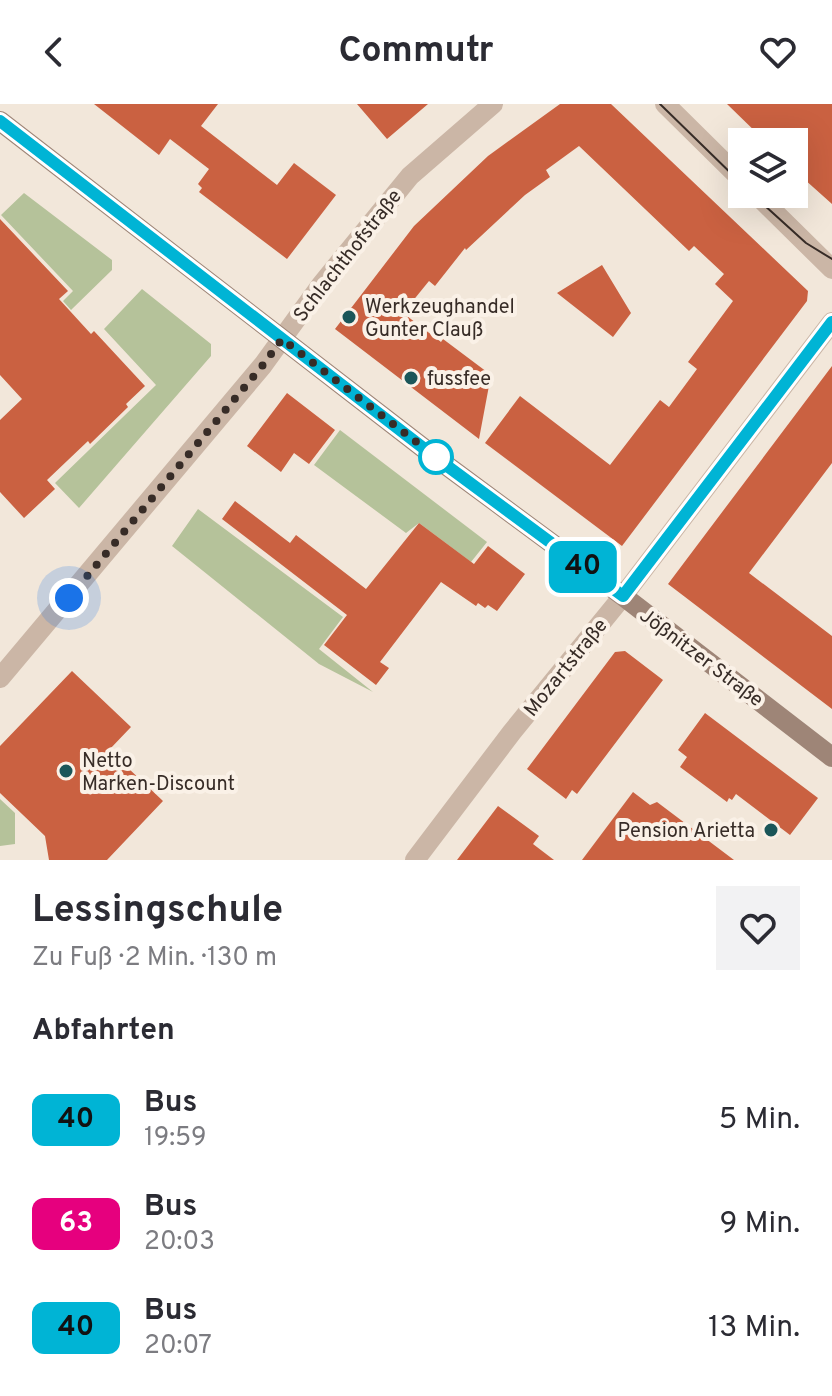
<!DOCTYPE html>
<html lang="de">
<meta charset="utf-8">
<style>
:root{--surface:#fff;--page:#f2f2f3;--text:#2b2b33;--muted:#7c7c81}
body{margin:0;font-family:Overpass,sans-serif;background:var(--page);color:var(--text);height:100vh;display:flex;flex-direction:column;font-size:30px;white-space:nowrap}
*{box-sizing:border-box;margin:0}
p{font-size:26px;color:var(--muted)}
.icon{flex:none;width:44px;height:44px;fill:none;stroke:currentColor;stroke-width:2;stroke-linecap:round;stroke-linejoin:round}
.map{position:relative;height:756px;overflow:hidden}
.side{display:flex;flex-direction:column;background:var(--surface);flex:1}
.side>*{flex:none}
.badge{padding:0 16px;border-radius:12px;font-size:28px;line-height:52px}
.buttons{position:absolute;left:728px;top:24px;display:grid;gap:16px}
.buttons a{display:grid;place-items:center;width:80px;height:80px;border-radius:0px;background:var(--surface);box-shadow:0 8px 32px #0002;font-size:40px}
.you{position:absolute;width:40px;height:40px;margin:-20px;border:6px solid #fff;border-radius:50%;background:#1a73e8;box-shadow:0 0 0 12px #1a73e833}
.map>.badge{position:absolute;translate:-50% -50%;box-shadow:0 0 0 4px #fff}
h2{padding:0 32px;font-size:30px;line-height:72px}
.round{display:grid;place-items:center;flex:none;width:84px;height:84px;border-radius:0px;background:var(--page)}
.head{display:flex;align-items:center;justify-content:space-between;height:136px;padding:0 32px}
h1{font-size:38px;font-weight:700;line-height:60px}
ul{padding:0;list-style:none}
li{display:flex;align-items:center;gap:24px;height:104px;padding:0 32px}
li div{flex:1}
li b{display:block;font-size:30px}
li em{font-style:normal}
li .badge{min-width:88px;font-weight:700;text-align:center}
header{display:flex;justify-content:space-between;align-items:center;height:104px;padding:0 32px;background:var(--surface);font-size:36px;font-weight:700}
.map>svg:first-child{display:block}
</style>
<header><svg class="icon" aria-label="back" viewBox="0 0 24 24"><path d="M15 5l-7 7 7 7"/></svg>Commutr<svg class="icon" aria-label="heart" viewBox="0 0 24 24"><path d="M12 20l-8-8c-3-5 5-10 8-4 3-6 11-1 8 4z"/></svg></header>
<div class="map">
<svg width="832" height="756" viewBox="0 0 832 756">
<rect width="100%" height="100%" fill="#f2e7da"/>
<path fill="#b5c29a" d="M 24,89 L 112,156 L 112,166 L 71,206 L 63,197 L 73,187 L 1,111 Z
M 142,185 L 211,240 L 211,252 L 79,404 L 55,379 L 156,281 L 104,225 Z
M 340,326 L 487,438 L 471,458 L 419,419 L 406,429 L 314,361 Z
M 198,405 L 343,513 L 319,545 L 373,588 L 319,560 L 172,442 Z
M 0,695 L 15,709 L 15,740 L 0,742 Z"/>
<path fill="#ca6141" d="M 94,0 L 218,0 L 201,22 L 277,81 L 294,59 L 336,91 L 287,155 L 199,88 L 202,84 L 198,80 L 209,65 L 170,35 L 159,51 Z
M 357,0 L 428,0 L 387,35 Z
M 560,0 L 611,0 L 808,187 L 807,197 L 622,442 L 485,339 L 520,292 L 610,361 L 660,296 L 669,303 L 697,265 L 688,258 L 733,197 L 715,180 L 724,170 L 694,142 L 689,147 L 579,42 L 546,66 L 550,73 L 525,91 L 466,146 L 465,144 L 435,182 L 429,177 L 403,209 L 441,238 L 443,235 L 491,271 L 479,335 L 335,225 L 414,122 L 488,52 Z
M 727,0 L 832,0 L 832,100 L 794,66 L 794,38 L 766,38 Z
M 0,115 L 68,187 L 59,195 L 91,230 L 94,227 L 145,282 L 126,300 L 128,303 L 90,340 L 88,337 L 47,376 L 55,385 L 24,414 L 0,388 L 0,316 L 22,295 L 0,271 Z
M 602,161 L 631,209 L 613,233 L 557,189 Z
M 832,262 L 832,359 L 749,469 L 832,532 L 832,605 L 668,480 Z
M 287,289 L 335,326 L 309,360 L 294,349 L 281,368 L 247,342 Z
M 235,397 L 290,439 L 296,431 L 366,485 L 419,419 L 474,460 L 488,442 L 525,470 L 497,507 L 488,501 L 485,504 L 478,499 L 476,502 L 441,478 L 380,558 L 389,564 L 376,581 L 324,541 L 347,511 L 222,415 Z
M 625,547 L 663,576 L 577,690 L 572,686 L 566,695 L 527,665 L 615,548 Z
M 72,567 L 131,623 L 109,646 L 163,697 L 107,756 L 49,756 L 45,732 L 0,689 L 0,642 Z
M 705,609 L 818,694 L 790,731 L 736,690 L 732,696 L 729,694 L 727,698 L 680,663 L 687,653 L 678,646 Z
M 633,688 L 650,701 L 657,698 L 734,756 L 582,756 Z
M 498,702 L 539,732 L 533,740 L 554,756 L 457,756 Z"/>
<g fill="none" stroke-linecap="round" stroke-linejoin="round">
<path stroke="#cbb6a6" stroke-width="20" d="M 665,0 L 742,76
M 756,90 L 832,165
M 0,574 L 263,261 L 321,181 L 410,72 L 493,0
M 415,756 L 512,628 L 623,492 L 832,218"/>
<path stroke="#9e8577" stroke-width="20" d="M 0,17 L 435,353 L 623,492 L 832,653"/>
<path stroke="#372c27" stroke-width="2" d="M 660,0 L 742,80
M 752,90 L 806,139 L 832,155"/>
</g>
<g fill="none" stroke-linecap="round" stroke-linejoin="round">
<defs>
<path id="line" d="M 0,17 L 435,353 L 623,492 L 832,218"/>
</defs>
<use href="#line" stroke="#fff" stroke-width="18"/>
<use href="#line" stroke="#00b4d5" stroke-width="12"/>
<path stroke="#372c27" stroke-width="8" stroke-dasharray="0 14.4" d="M 69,494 L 263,261 L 282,235 L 436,353"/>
</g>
<g fill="#1b5659" stroke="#faf1e7" stroke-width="3">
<circle cx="349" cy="213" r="8"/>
<circle cx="411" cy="274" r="8"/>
<circle cx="66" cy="667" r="8"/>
<circle cx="771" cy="726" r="8"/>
</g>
<circle fill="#fff" stroke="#00b4d5" stroke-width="4" cx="436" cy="353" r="16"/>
<g text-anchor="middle" stroke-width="8" stroke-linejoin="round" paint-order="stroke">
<g font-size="20" fill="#372c27" stroke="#faf1e7">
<text transform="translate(347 151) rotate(-52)" y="7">Schlachthofstraße</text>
<text transform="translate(702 553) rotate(37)" y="7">Jößnitzer Straße</text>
<text transform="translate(565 563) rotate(-51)" y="7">Mozartstraße</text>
</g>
<g font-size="20" fill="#372c27" stroke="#faf1e7" text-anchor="start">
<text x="365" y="209">Werkzeughandel<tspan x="365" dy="23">Gunter Clauß</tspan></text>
<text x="427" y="281">fussfee</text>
<text x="82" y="663">Netto<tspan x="82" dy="23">Marken-Discount</tspan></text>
<text x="755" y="733" text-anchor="end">Pension Arietta</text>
</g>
</g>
</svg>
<div class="buttons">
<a><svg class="icon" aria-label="layers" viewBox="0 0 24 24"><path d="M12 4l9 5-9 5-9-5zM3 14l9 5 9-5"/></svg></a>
</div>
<div class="you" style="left:69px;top:494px"></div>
<b class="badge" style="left:583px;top:463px;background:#00b4d5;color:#111">40</b>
</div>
<section class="side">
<div class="head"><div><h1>Lessingschule</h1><p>Zu Fuß · 2 Min. · 130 m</p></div><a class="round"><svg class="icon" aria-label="heart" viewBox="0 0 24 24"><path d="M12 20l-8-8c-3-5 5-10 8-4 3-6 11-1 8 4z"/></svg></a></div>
<h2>Abfahrten</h2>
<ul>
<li><span class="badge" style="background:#00b4d5;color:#111">40</span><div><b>Bus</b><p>19:59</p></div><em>5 Min.</em></li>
<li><span class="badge" style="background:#e6007e;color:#fff">63</span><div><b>Bus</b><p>20:03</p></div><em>9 Min.</em></li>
<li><span class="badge" style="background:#00b4d5;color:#111">40</span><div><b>Bus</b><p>20:07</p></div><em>13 Min.</em></li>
</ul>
</section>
